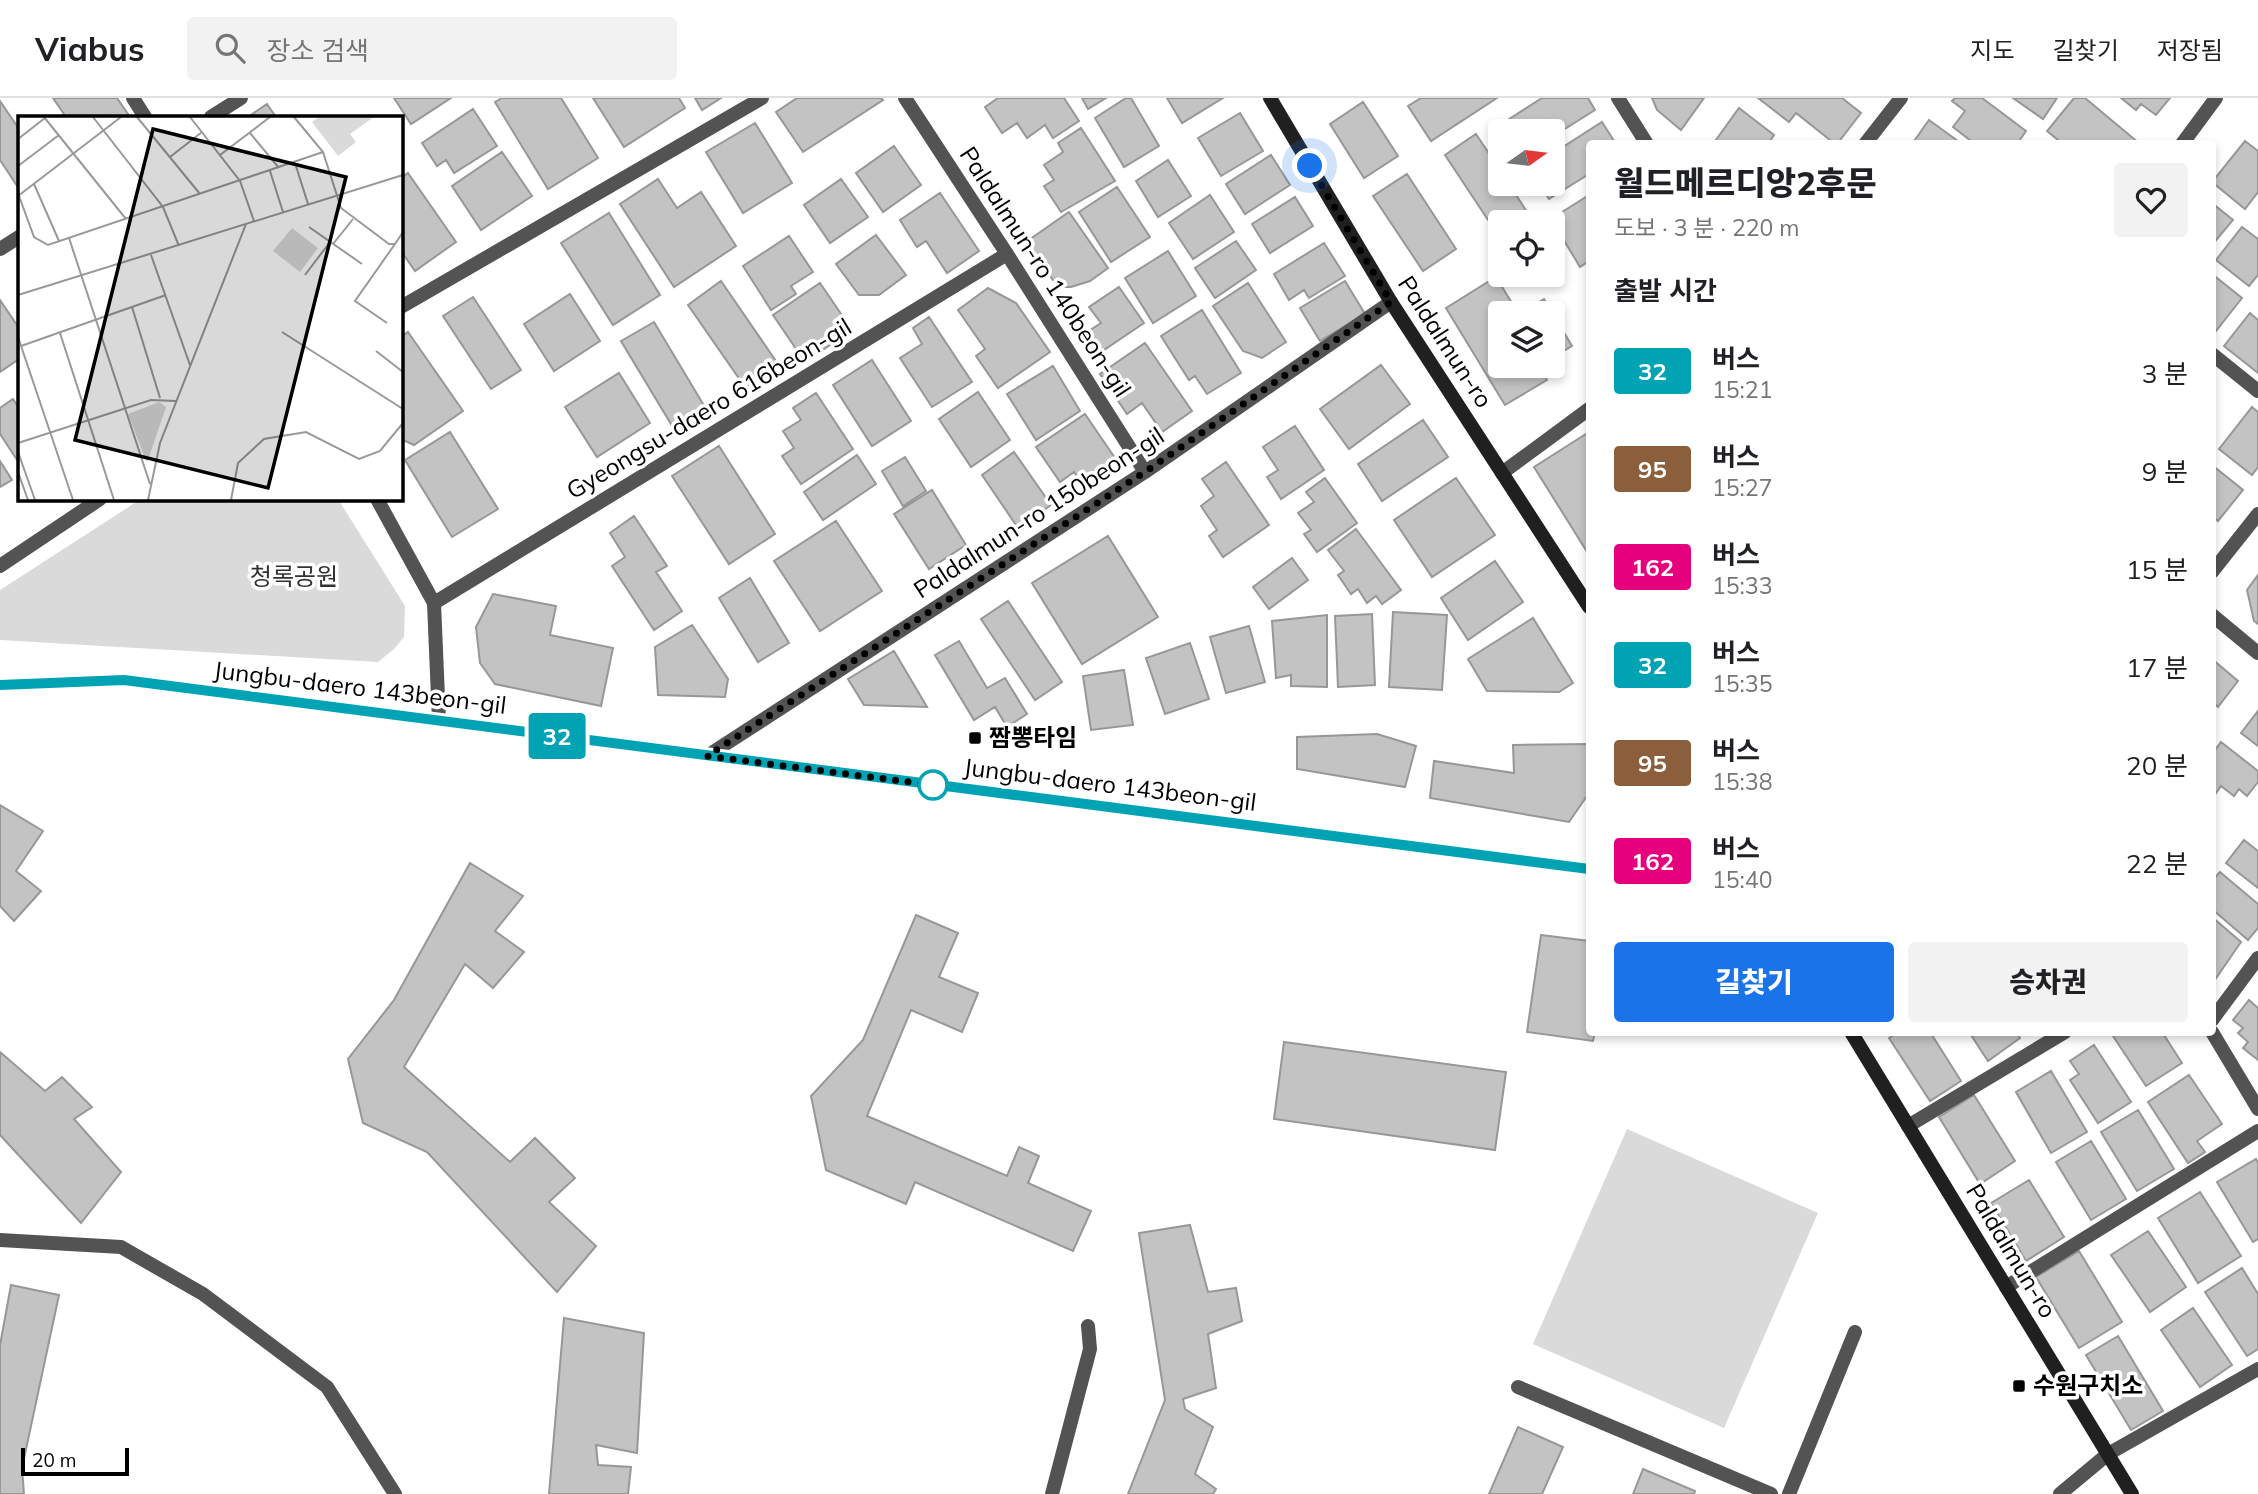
<!DOCTYPE html>
<html lang="ko">
<meta charset="utf-8">
<style>
:root{--surface:#fff;--page:#f2f2f2;--text:#202124;--muted:#757577;--line:#e0e0e0;--accent:#1a73e8}
body{margin:0;font-family:Mulish,"Noto Sans KR",sans-serif;background:var(--page);color:var(--text);height:100vh;display:flex;flex-direction:column;font-size:26px;white-space:nowrap}
*{box-sizing:border-box;margin:0}
p{font-size:23px;color:var(--muted)}
.icon{flex:none;width:38px;height:38px;fill:none;stroke:currentColor;stroke-width:2;stroke-linecap:round;stroke-linejoin:round}
.map{position:relative;flex:1;overflow:hidden}
.panel{position:absolute;left:1586px;top:42px;width:630px;height:896px;display:flex;flex-direction:column;background:var(--surface);border-radius:7px;box-shadow:0 4px 10px #0003}
.panel>*{flex:none}
.badge{padding:0 14px;border-radius:5px;font-size:24px;line-height:46px}
.needle{width:46px;rotate:76deg}
.controls{position:absolute;left:1488px;top:21px;display:grid;gap:14px}
.controls a{display:grid;place-items:center;width:77px;height:77px;border-radius:7px;background:var(--surface);box-shadow:0 4px 10px #0003;font-size:35px}
.scale{position:absolute;left:21px;bottom:18px;width:108px;box-sizing:border-box;padding-left:7px;border:4px solid #000;border-top:0;font-size:19px;line-height:24px;white-space:nowrap;color:#000;-webkit-text-stroke:5px #fff;paint-order:stroke}
.you{position:absolute;width:35px;height:35px;margin:-18px;border:5px solid #fff;border-radius:50%;background:#1a73e8;box-shadow:0 0 0 10px #1a73e833}
.map>.badge{position:absolute;translate:-50% -50%;box-shadow:0 0 0 4px #fff}
h2{padding:0 28px;font-size:26px;line-height:63px}
.round{display:grid;place-items:center;flex:none;width:74px;height:74px;border-radius:7px;background:var(--page)}
.head{display:flex;align-items:center;justify-content:space-between;height:119px;padding:0 28px}
h1{font-size:33px;font-weight:800;line-height:52px}
.cta{display:flex;gap:14px;margin-top:auto;padding:14px 28px}
.cta a{flex:1;height:80px;border-radius:7px;background:var(--accent);color:#fff;font-size:28px;font-weight:800;line-height:80px;text-align:center}
.cta a+a{background:var(--page);color:var(--text)}
ul{padding:0;list-style:none}
li{display:flex;align-items:center;gap:21px;height:98px;padding:0 28px}
li div{flex:1}
li b{display:block;font-size:26px}
li em{font-style:normal}
li .badge{min-width:77px;font-weight:700;text-align:center}
header{display:flex;align-items:center;gap:42px;box-sizing:border-box;height:98px;padding:0 35px;background:var(--surface);border-bottom:2px solid var(--line)}
header strong{font-size:33px}
nav{display:flex;gap:38px;margin-inline-start:auto;font-size:24px}
.search{width:490px;height:63px;background:var(--page);display:flex;align-items:center;gap:18px;box-sizing:border-box;padding:0 24px;border-radius:7px;color:var(--muted);font-size:26px}
.map>svg:first-child{display:block}
</style>
<header>
<strong>Viabus</strong>
<div class="search"><svg class="icon" aria-label="search" viewBox="0 0 24 24"><circle cx="10" cy="10" r="6"/><path d="M15 15l6 6"/></svg>장소 검색</div>
<nav><a>지도</a><a>길찾기</a><a>저장됨</a></nav>
</header>
<div class="map">
<svg width="2258" height="1396" viewBox="0 0 2258 1396">
<rect width="100%" height="100%" fill="#fff"/>
<path fill="#dadada" d="M 141,401 L 338,401 L 405,508 L 404,539 L 394,551 L 378,564 L 0,542 L 0,492 Z
M 1627,1031 L 1818,1115 L 1724,1330 L 1533,1246 Z"/>
<path fill="#c3c3c3" stroke="#979797" stroke-width="2" d="M 53,0 L 117,0 L 130,19 L 66,19 Z
M 394,0 L 451,0 L 411,26 Z
M 502,0 L 561,0 L 598,60 L 548,91 L 495,4 Z
M 593,0 L 679,0 L 685,10 L 624,49 Z
M 695,0 L 721,0 L 702,12 Z
M 797,0 L 881,0 L 883,2 L 803,54 L 776,14 Z
M 998,0 L 1064,0 L 1079,23 L 1053,40 L 1045,27 L 1027,40 L 1017,25 L 1002,35 L 985,9 Z
M 1082,0 L 1106,0 L 1088,11 Z
M 1126,0 L 1131,0 L 1159,48 L 1124,69 L 1095,20 Z
M 1167,0 L 1223,0 L 1182,25 Z
M 1421,0 L 1497,0 L 1431,43 L 1408,8 Z
M 1542,0 L 1588,0 L 1595,12 L 1552,39 L 1552,33 L 1508,33 L 1503,25 Z
M 1652,0 L 1704,0 L 1681,32 L 1657,12 Z
M 1758,0 L 1842,0 L 1861,15 L 1837,46 L 1835,46 L 1796,15 L 1789,24 Z
M 1955,0 L 1982,0 L 2026,33 L 2017,46 L 1975,46 L 1953,29 L 1965,13 L 1952,3 Z
M 2013,0 L 2057,0 L 2043,21 Z
M 2074,0 L 2085,0 L 2140,46 L 2063,46 L 2047,33 Z
M 2121,0 L 2170,0 L 2156,17 L 2141,6 L 2136,12 Z
M 0,3 L 19,31 L 19,91 L 0,62 Z
M 1363,4 L 1398,58 L 1364,80 L 1330,26 Z
M 267,6 L 276,19 L 248,19 Z
M 1739,10 L 1774,37 L 1768,46 L 1713,46 Z
M 473,11 L 497,48 L 454,75 L 446,62 L 437,68 L 422,45 Z
M 1240,15 L 1263,53 L 1221,78 L 1198,40 Z
M 1929,22 L 1962,46 L 1912,46 Z
M 1602,24 L 1616,46 L 1589,46 L 1589,76 L 1549,101 L 1539,86 L 1552,86 L 1552,56 Z
M 755,25 L 792,85 L 743,115 L 706,54 Z
M 1081,30 L 1115,83 L 1061,114 L 1044,88 L 1054,82 L 1044,67 L 1063,54 L 1058,45 Z
M 1476,36 L 1500,72 L 1500,86 L 1509,86 L 1529,117 L 1518,124 L 1500,124 L 1500,136 L 1498,137 L 1445,57 Z
M 2245,43 L 2258,53 L 2258,94 L 2245,111 L 2212,84 Z
M 894,48 L 921,87 L 883,114 L 856,75 Z
M 502,54 L 532,98 L 481,132 L 452,88 Z
M 1271,57 L 1290,87 L 1245,116 L 1226,86 Z
M 1168,62 L 1191,98 L 1158,119 L 1136,83 Z
M 408,75 L 456,144 L 415,173 L 401,153 L 401,80 Z
M 1407,76 L 1456,151 L 1423,173 L 1373,98 Z
M 658,81 L 677,110 L 701,94 L 736,148 L 674,189 L 620,106 Z
M 841,81 L 868,119 L 830,145 L 804,107 Z
M 1117,89 L 1150,139 L 1111,164 L 1079,114 Z
M 940,95 L 979,153 L 947,175 L 926,143 L 917,149 L 900,122 Z
M 1210,97 L 1234,134 L 1193,161 L 1169,125 Z
M 1589,97 L 1589,163 L 1580,169 L 1551,121 Z
M 1295,99 L 1313,128 L 1270,155 L 1252,126 Z
M 2212,105 L 2233,122 L 2212,147 Z
M 1069,114 L 1108,170 L 1090,183 L 1071,189 L 1058,189 L 1026,144 Z
M 609,115 L 660,197 L 613,227 L 561,145 Z
M 2242,129 L 2258,141 L 2258,177 L 2249,188 L 2216,162 Z
M 876,137 L 906,177 L 879,197 L 859,197 L 836,166 Z
M 789,138 L 813,174 L 791,188 L 796,196 L 771,212 L 743,168 Z
M 1236,143 L 1256,172 L 1215,200 L 1195,170 Z
M 1324,145 L 1345,178 L 1309,200 L 1304,192 L 1289,202 L 1274,176 Z
M 1168,153 L 1196,198 L 1153,225 L 1125,180 Z
M 2212,176 L 2242,200 L 2212,238 Z
M 1496,179 L 1518,215 L 1500,215 L 1500,268 L 1540,268 L 1538,269 L 1547,282 L 1505,307 L 1446,210 Z
M 721,183 L 778,266 L 745,289 L 688,207 Z
M 1345,183 L 1365,216 L 1320,243 L 1300,210 Z
M 820,185 L 852,232 L 805,264 L 773,217 Z
M 1248,185 L 1286,244 L 1262,260 L 1243,253 L 1213,208 Z
M 1119,189 L 1144,225 L 1098,256 L 1084,236 L 1101,225 L 1089,209 Z
M 988,190 L 1016,205 L 1050,254 L 998,290 L 976,258 L 985,251 L 958,212 Z
M 570,196 L 600,243 L 554,273 L 524,226 Z
M 473,199 L 521,272 L 491,291 L 443,218 Z
M 1544,201 L 1572,248 L 1552,260 L 1552,215 L 1520,215 Z
M 0,202 L 19,230 L 19,261 L 0,274 Z
M 1202,212 L 1241,275 L 1207,296 L 1195,278 L 1189,282 L 1161,238 Z
M 2250,215 L 2258,222 L 2258,275 L 2224,248 Z
M 929,219 L 972,284 L 932,309 L 900,260 L 922,246 L 913,230 Z
M 654,224 L 706,311 L 674,331 L 621,243 Z
M 408,234 L 463,313 L 414,347 L 401,341 L 401,239 Z
M 1145,245 L 1192,313 L 1162,334 L 1142,305 L 1127,316 L 1100,276 Z
M 872,262 L 911,323 L 872,348 L 833,287 Z
M 1381,267 L 1410,306 L 1349,351 L 1320,311 Z
M 1053,268 L 1080,313 L 1036,342 L 1007,296 Z
M 619,275 L 650,325 L 597,359 L 565,309 Z
M 978,294 L 1010,342 L 971,369 L 939,321 Z
M 816,295 L 853,351 L 801,386 L 782,358 L 794,350 L 783,333 L 801,322 L 793,310 Z
M 13,301 L 19,310 L 19,365 L 0,336 L 0,310 Z
M 2252,309 L 2258,314 L 2258,369 L 2252,377 L 2219,351 Z
M 1085,316 L 1117,363 L 1082,386 L 1074,374 L 1060,384 L 1036,349 Z
M 1423,322 L 1448,359 L 1382,403 L 1358,366 Z
M 1295,328 L 1324,372 L 1281,401 L 1267,379 L 1278,372 L 1263,349 Z
M 450,334 L 498,411 L 452,439 L 405,362 Z
M 1589,334 L 1589,457 L 1534,369 Z
M 719,348 L 775,436 L 729,466 L 672,378 Z
M 1014,354 L 1051,407 L 1018,430 L 982,377 Z
M 857,357 L 876,386 L 823,422 L 804,394 Z
M 905,359 L 926,393 L 903,408 L 882,373 Z
M 0,363 L 12,382 L 0,389 Z
M 1226,364 L 1269,427 L 1223,459 L 1209,438 L 1217,432 L 1201,408 L 1214,398 L 1202,381 Z
M 2212,367 L 2243,392 L 2218,423 L 2212,418 Z
M 1325,380 L 1357,425 L 1317,454 L 1304,436 L 1311,432 L 1298,415 L 1314,404 L 1306,394 Z
M 1456,380 L 1495,437 L 1432,479 L 1394,422 Z
M 932,392 L 966,447 L 929,471 L 894,416 Z
M 634,418 L 667,468 L 656,474 L 682,513 L 654,532 L 612,468 L 625,459 L 610,435 Z
M 836,423 L 882,493 L 820,533 L 774,463 Z
M 1356,431 L 1401,492 L 1382,506 L 1376,498 L 1367,505 L 1358,491 L 1351,496 L 1338,477 L 1344,473 L 1328,452 Z
M 1108,438 L 1158,519 L 1082,566 L 1032,485 Z
M 1292,460 L 1308,482 L 1269,511 L 1253,489 Z
M 1495,463 L 1523,504 L 1468,542 L 1441,500 Z
M 2258,477 L 2258,526 L 2254,523 L 2247,492 Z
M 750,480 L 789,545 L 758,564 L 719,500 Z
M 493,496 L 556,508 L 550,537 L 613,550 L 601,608 L 495,586 L 480,565 L 476,529 Z
M 1008,503 L 1062,584 L 1035,602 L 981,521 Z
M 1393,514 L 1447,517 L 1442,592 L 1389,589 Z
M 1372,516 L 1375,587 L 1338,589 L 1335,518 Z
M 1327,517 L 1327,589 L 1291,588 L 1291,577 L 1276,580 L 1272,523 Z
M 1533,520 L 1573,585 L 1559,594 L 1487,593 L 1468,561 Z
M 692,527 L 728,581 L 725,599 L 658,597 L 655,549 Z
M 1249,528 L 1265,584 L 1226,595 L 1210,539 Z
M 959,543 L 987,590 L 1005,580 L 1027,616 L 1007,629 L 995,609 L 974,622 L 935,557 Z
M 1190,545 L 1209,601 L 1165,616 L 1146,560 Z
M 894,553 L 927,609 L 864,607 L 848,581 Z
M 2212,561 L 2238,583 L 2218,609 L 2212,603 Z
M 1124,572 L 1133,627 L 1091,632 L 1083,578 Z
M 2258,613 L 2258,648 L 2241,635 Z
M 1377,636 L 1416,648 L 1405,689 L 1297,671 L 1297,639 Z
M 2221,644 L 2258,673 L 2258,684 L 2247,698 L 2239,691 L 2234,698 L 2221,688 L 2214,698 L 2212,696 L 2212,656 Z
M 1589,646 L 1589,695 L 1569,724 L 1430,700 L 1434,663 L 1514,675 L 1513,647 Z
M 0,707 L 43,733 L 16,773 L 41,793 L 14,823 L 0,808 Z
M 2244,742 L 2258,753 L 2258,790 L 2226,765 Z
M 470,765 L 523,798 L 495,833 L 524,854 L 493,890 L 465,866 L 404,969 L 510,1064 L 535,1040 L 575,1080 L 549,1104 L 596,1148 L 557,1194 L 427,1054 L 363,1025 L 348,961 L 394,902 Z
M 2220,774 L 2258,806 L 2258,830 L 2248,842 L 2212,811 L 2212,783 Z
M 916,817 L 958,835 L 939,879 L 978,895 L 962,934 L 911,912 L 867,1018 L 1007,1078 L 1019,1049 L 1039,1058 L 1028,1085 L 1091,1113 L 1073,1153 L 915,1084 L 906,1106 L 826,1072 L 811,998 L 863,942 Z
M 2212,819 L 2241,844 L 2212,886 Z
M 1541,837 L 1589,843 L 1589,934 L 1595,934 L 1593,943 L 1527,934 Z
M 2249,902 L 2258,910 L 2258,962 L 2243,950 L 2248,944 L 2238,935 L 2243,930 L 2233,922 Z
M 1898,934 L 1930,934 L 1961,983 L 1930,1003 L 1889,940 Z
M 1969,934 L 2016,934 L 2020,940 L 1988,963 Z
M 2162,934 L 2182,965 L 2146,988 L 2111,935 Z
M 1284,944 L 1506,974 L 1495,1052 L 1274,1021 Z
M 2094,947 L 2131,1004 L 2098,1025 L 2070,982 L 2079,976 L 2070,963 Z
M 0,954 L 45,993 L 62,979 L 92,1009 L 74,1021 L 121,1074 L 81,1125 L 0,1037 Z
M 2051,973 L 2087,1034 L 2051,1055 L 2016,994 Z
M 2189,977 L 2222,1026 L 2197,1043 L 2205,1054 L 2188,1065 L 2148,1004 Z
M 1974,997 L 2015,1063 L 1980,1086 L 1939,1019 Z
M 2138,1012 L 2174,1071 L 2137,1093 L 2101,1034 Z
M 2091,1043 L 2126,1101 L 2091,1122 L 2056,1064 Z
M 2256,1061 L 2258,1065 L 2258,1141 L 2253,1144 L 2217,1084 Z
M 2029,1082 L 2064,1139 L 2026,1163 L 1991,1105 Z
M 2200,1094 L 2241,1158 L 2198,1185 L 2158,1120 Z
M 1190,1127 L 1208,1194 L 1236,1190 L 1242,1223 L 1208,1236 L 1216,1290 L 1183,1301 L 1185,1311 L 1213,1329 L 1195,1376 L 1216,1391 L 1213,1396 L 1128,1396 L 1165,1302 L 1139,1135 Z
M 2148,1133 L 2186,1189 L 2150,1214 L 2111,1157 Z
M 2079,1153 L 2122,1224 L 2079,1250 L 2036,1179 Z
M 2242,1170 L 2258,1196 L 2258,1251 L 2247,1258 L 2205,1194 Z
M 11,1187 L 59,1197 L 22,1370 L 24,1396 L 0,1396 L 0,1247 Z
M 2193,1210 L 2232,1267 L 2200,1289 L 2161,1232 Z
M 564,1220 L 644,1235 L 637,1355 L 596,1347 L 598,1367 L 631,1369 L 628,1396 L 549,1396 Z
M 2118,1238 L 2163,1313 L 2131,1332 L 2086,1257 Z
M 1518,1329 L 1563,1349 L 1542,1396 L 1489,1396 Z
M 1643,1371 L 1695,1393 L 1694,1396 L 1633,1396 Z"/>
<g fill="none" stroke-linecap="round" stroke-linejoin="round">
<path stroke="#535353" stroke-width="14" d="M 133,0 L 145,19
M 905,0 L 1007,156 L 1145,374
M 1618,0 L 1647,46
M 211,19 L 241,0
M 1865,46 L 1901,0
M 2182,46 L 2216,0
M 0,151 L 19,139
M 401,209 L 762,0
M 2212,256 L 2258,293
M 1502,375 L 1589,311
M 377,401 L 434,505 L 439,623
M 0,468 L 100,401
M 2212,474 L 2258,416
M 434,505 L 1007,156
M 2212,517 L 2258,555
M 0,587 L 124,582 L 1589,771
M 707,658 L 1145,374 L 1391,204
M 2212,922 L 2258,860
M 2212,934 L 2258,1011
M 1908,1028 L 2065,934
M 0,1142 L 121,1149 L 203,1196 L 327,1289 L 395,1396
M 2006,1189 L 2258,1033
M 1518,1289 L 1771,1396
M 1052,1396 L 1090,1251 L 1088,1228
M 1789,1396 L 1855,1234
M 2060,1396 L 2108,1356 L 2258,1271"/>
<path stroke="#202020" stroke-width="14" d="M 1270,0 L 1391,204 L 1589,509
M 1851,934 L 2132,1396"/>
</g>
<g fill="none" stroke-linecap="round" stroke-linejoin="round">
<defs>
<path id="line" d="M 0,587 L 124,582 L 1589,771"/>
</defs>
<use href="#line" stroke="#fff" stroke-width="16"/>
<use href="#line" stroke="#00a3b4" stroke-width="10"/>
<path stroke="#000" stroke-width="7" stroke-dasharray="0 12.6" d="M 933,687 L 707,658 L 1145,374 L 1391,204 L 1310,68"/>
</g>
<g fill="#000" stroke="#fff" stroke-width="2.5">
<rect x="968" y="633" width="14" height="14" rx="3.5"/>
<rect x="2012" y="1281" width="14" height="14" rx="3.5"/>
</g>
<circle fill="#fff" stroke="#00a3b4" stroke-width="3.5" cx="933" cy="687" r="14"/>
<g text-anchor="middle" stroke-width="7" stroke-linejoin="round" paint-order="stroke">
<g font-size="24" fill="#000" stroke="#fff">
<text transform="translate(1045 174) rotate(57)" y="8">Paldalmun-ro 140beon-gil</text>
<text transform="translate(1445 244) rotate(57)" y="8">Paldalmun-ro</text>
<text transform="translate(709 311) rotate(-31)" y="8">Gyeongsu-daero 616beon-gil</text>
<text transform="translate(1039 415) rotate(-33)" y="8">Paldalmun-ro 150beon-gil</text>
<text transform="translate(360 590) rotate(7)" y="8">Jungbu-daero 143beon-gil</text>
<text transform="translate(1110 687) rotate(7)" y="8">Jungbu-daero 143beon-gil</text>
<text transform="translate(2011 1153) rotate(59)" y="8">Paldalmun-ro</text>
</g>
<g font-size="24" fill="#313131" stroke="#fff">
<text x="294" y="487">청록공원</text>
</g>
<g font-size="24" font-weight="bold" fill="#000" stroke="#fff" text-anchor="start">
<text x="989" y="648">짬뽕타임</text>
<text x="2033" y="1296">수원구치소</text>
</g>
</g>
<g transform="translate(18 18)">
<rect width="385" height="385" fill="#fff"/>
<path d="M 301,1 L 356,1 L 332,18 L 338,26 L 320,40 L 294,6 ZM 274,112 L 300,132 L 282,156 L 255,135 ZM 141,286 L 148,291 L 129,347 L 110,298 Z" fill="#dadada"/>
<path fill="none" stroke="#999" stroke-width="2" d="M 26,1 L 108,103M 75,1 L 145,91 L 161,130M 119,1 L 182,78M 172,1 L 222,65 L 236,105M 276,1 L 305,36 L 323,92 L 371,128 L 377,128 L 385,116M 232,17 L 261,52M 0,23 L 27,2M 202,39 L 252,1M 152,41 L 184,16M 277,47 L 290,88M 0,50 L 41,19M 252,55 L 265,96M 16,68 L 41,125M 0,80 L 103,1M 1,80 L 16,121 L 30,129 L 305,36M 291,111 L 344,148M 51,122 L 132,368M 315,128 L 335,103M 133,139 L 172,249M 287,159 L 312,126M 0,179 L 385,59M 114,191 L 142,282M 369,207 L 337,185 L 377,128M 264,216 L 385,293M 42,217 L 96,384M 0,221 L 55,384M 3,230 L 148,179M 358,235 L 385,256M 0,327 L 133,284 L 158,285M 0,336 L 17,384M 0,356 L 10,384M 130,384 L 142,327 L 228,108M 213,384 L 220,347 L 246,323 L 288,316 L 341,343 L 362,335 L 385,307"/>
<path fill="#000" fill-opacity="0.15" stroke="#000" stroke-width="3.5" d="M 135,13 L 328,61 L 250,372 L 57,324 Z"/>
<rect width="385" height="385" fill="none" stroke="#000" stroke-width="3.5"/>
</g>
</svg>
<div class="controls">
<a><svg class="needle" viewBox="-14 -14 28 28"><path d="M0-13l5 13h-10z" fill="#e53935"/><path d="M0 13l5-13h-10z" fill="#757577"/></svg></a>
<a><svg class="icon" aria-label="locate" viewBox="0 0 24 24"><circle cx="12" cy="12" r="6"/><path d="M12 2v4M12 18v4M2 12h4M18 12h4"/></svg></a>
<a><svg class="icon" aria-label="layers" viewBox="0 0 24 24"><path d="M12 4l9 5-9 5-9-5zM3 14l9 5 9-5"/></svg></a>
</div>
<div class="scale">20 m</div>
<div class="you" style="left:1310px;top:68px"></div>
<b class="badge" style="left:557px;top:638px;background:#00a3b4;color:#fff">32</b>
<section class="panel">
<div class="head"><div><h1>월드메르디앙2후문</h1><p>도보 · 3 분 · 220 m</p></div><a class="round"><svg class="icon" aria-label="heart" viewBox="0 0 24 24"><path d="M12 20l-8-8c-3-5 5-10 8-4 3-6 11-1 8 4z"/></svg></a></div>
<h2>출발 시간</h2>
<ul>
<li><span class="badge" style="background:#00a3b4;color:#fff">32</span><div><b>버스</b><p>15:21</p></div><em>3 분</em></li>
<li><span class="badge" style="background:#8b5e3c;color:#fff">95</span><div><b>버스</b><p>15:27</p></div><em>9 분</em></li>
<li><span class="badge" style="background:#e6007e;color:#fff">162</span><div><b>버스</b><p>15:33</p></div><em>15 분</em></li>
<li><span class="badge" style="background:#00a3b4;color:#fff">32</span><div><b>버스</b><p>15:35</p></div><em>17 분</em></li>
<li><span class="badge" style="background:#8b5e3c;color:#fff">95</span><div><b>버스</b><p>15:38</p></div><em>20 분</em></li>
<li><span class="badge" style="background:#e6007e;color:#fff">162</span><div><b>버스</b><p>15:40</p></div><em>22 분</em></li>
</ul>
<div class="cta"><a>길찾기</a><a>승차권</a></div>
</section>
</div>
